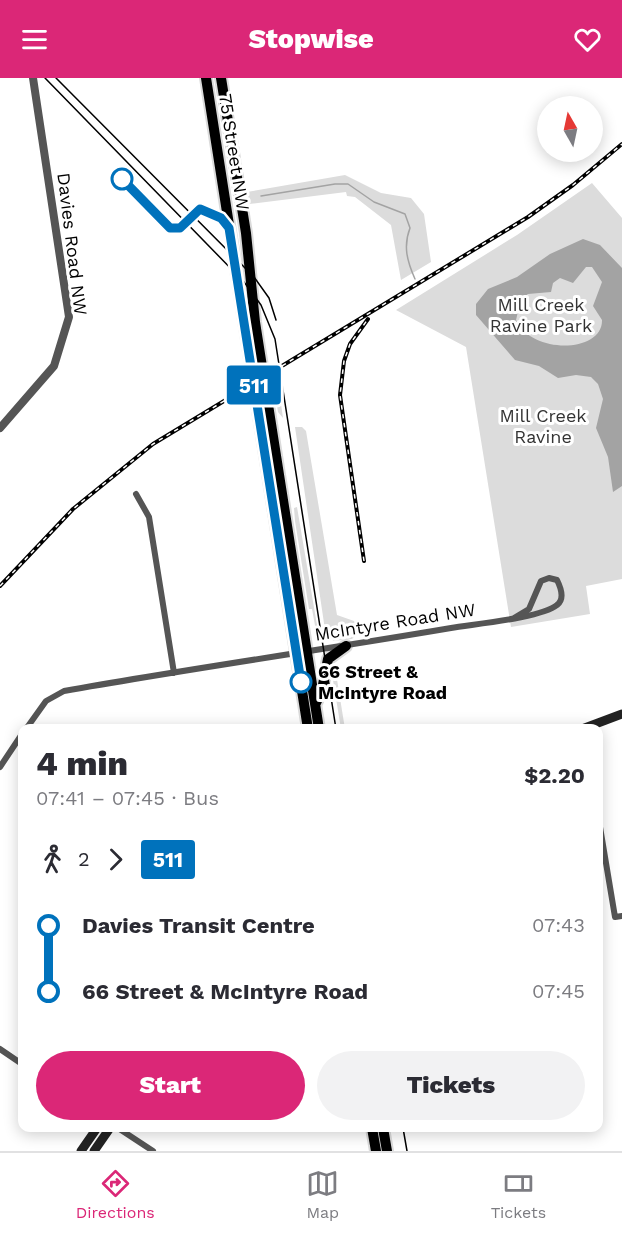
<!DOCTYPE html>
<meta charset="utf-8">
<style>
:root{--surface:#fff;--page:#f2f2f3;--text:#2b2b33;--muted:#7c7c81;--line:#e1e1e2;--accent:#db2777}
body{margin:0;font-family:"Work Sans",sans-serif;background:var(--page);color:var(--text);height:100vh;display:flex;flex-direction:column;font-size:22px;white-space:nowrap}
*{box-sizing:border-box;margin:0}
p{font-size:20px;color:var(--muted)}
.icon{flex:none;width:33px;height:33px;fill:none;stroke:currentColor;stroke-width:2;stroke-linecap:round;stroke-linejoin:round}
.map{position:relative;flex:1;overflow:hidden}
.sheet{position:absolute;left:18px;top:646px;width:585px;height:408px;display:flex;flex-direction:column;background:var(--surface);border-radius:12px;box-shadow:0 3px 15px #0003}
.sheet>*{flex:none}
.badge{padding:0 12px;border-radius:4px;font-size:21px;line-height:39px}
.needle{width:39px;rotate:351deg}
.fabs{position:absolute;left:537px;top:18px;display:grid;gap:12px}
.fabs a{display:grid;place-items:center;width:66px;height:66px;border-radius:50%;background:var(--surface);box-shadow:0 3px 15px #0003;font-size:30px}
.map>.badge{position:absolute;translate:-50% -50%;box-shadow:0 0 0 3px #fff}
.legs{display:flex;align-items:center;gap:9px;height:66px;padding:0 18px;font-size:20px}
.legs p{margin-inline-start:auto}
.head{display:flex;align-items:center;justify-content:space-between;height:102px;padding:0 18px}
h1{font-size:33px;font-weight:800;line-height:45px}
.action{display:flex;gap:12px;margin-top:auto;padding:12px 18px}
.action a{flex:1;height:69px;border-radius:36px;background:var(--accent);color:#fff;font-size:24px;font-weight:800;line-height:69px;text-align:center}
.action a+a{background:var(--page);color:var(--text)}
ul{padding:0 18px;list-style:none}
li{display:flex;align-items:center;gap:21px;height:66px;font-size:22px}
li i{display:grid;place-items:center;width:9px;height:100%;margin:0 8px;background:currentColor}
li i::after{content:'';width:15px;height:15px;margin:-8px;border:4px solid;border-radius:50%;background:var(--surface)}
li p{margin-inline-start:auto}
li:first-child i{background:linear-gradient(#0000 50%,currentColor 0)}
li:last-child i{background:linear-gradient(currentColor 50%,#0000 0)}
header{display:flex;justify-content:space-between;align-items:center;height:78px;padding:0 18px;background:var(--accent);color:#fff;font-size:27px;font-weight:800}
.menu{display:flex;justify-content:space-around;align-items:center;height:84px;border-top:2px solid var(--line);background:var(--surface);font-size:16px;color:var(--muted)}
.menu a{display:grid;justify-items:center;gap:3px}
.menu .on{color:var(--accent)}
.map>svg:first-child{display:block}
</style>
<header><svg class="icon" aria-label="menu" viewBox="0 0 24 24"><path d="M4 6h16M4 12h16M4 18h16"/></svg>Stopwise<svg class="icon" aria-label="heart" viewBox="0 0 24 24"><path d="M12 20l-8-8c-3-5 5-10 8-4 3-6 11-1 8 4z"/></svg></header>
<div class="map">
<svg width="622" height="1073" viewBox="0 0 622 1073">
<rect width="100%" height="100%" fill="#fff"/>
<path fill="#dcdcdc" d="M 345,97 L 381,115 L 411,120 L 424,136 L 431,184 L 401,202 L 391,147 L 355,119 L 347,118 L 346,114 L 249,126 L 247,114 Z
M 592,105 L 622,140 L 622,501 L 586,508 L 590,536 L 511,549 L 466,269 L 396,232 L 517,157 Z
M 278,304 L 283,340 L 278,334 L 273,305 Z
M 295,349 L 302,349 L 306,353 L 337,537 L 354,543 L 360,553 L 352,561 L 333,563 L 331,553 L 325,552 Z
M 297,429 L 318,553 L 316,553 L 312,531 L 309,531 L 295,443 L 294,430 Z
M 335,589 L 345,651 L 341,651 L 331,590 Z"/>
<path fill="#a3a3a3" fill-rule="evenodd" d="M 583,161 L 600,167 L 622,190 L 622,408 L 613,414 L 608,379 L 596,350 L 603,321 L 598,306 L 591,299 L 576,297 L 558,300 L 539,288 L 515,282 L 476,237 L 476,226 L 488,211 L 517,199 L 550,176 ZM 586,189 L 592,189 L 602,204 L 593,228 L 602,242 C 603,275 532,277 516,242 L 521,221 L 528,216 L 551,214 L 553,205 L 560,200 L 573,205 Z"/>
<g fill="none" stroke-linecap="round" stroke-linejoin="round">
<path stroke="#a3a3a3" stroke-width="1.5" d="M 261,118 L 335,106 L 348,106 L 374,124 L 405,136 L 410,150 C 403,168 407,183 415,201"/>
<defs>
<path id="primary" d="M 206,0 L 308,651
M 221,0 L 246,155 L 255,244 L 319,651
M 316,625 L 322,612 L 328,581 L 346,568
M 372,1050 L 376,1073
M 383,1050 L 387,1073"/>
</defs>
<use href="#primary" stroke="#dbdbdb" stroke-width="14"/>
<path stroke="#555" stroke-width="6" d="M 136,416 L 149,439 L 174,595
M 26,651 L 46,623 L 64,613 C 193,590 322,572 451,550 C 474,546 541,540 557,527 C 565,521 561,510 557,502 L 549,500 L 541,503 L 529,531 L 514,540
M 0,689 L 22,656
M 598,737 L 615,839 L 622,838
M 0,971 L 22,986
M 118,1050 L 153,1073"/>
<path stroke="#555" stroke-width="8" d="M 0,350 L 54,288 L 69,239 L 33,0"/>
<path stroke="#222" stroke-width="9" d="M 582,651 L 622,636
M 81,1073 L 97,1050
M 94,1073 L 110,1050"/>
<use href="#primary" stroke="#000" stroke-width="10"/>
<path stroke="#000" stroke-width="1.5" d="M 45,0 L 244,204 L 261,227 L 275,261 L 336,651
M 56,0 L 254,199 L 269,220 L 276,242
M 403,1050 L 407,1073"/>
<defs>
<path id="rail" d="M 364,483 L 340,317 L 344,283 L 350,266 L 368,241
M 0,508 L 73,431 L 153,366 L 528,139 L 573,107 L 622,66"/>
</defs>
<use href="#rail" stroke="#000" stroke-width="4"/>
<use href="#rail" stroke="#fff" stroke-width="1.5" stroke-dasharray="4.5" stroke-linecap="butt"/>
</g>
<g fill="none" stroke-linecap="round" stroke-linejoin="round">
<defs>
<path id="line-1" d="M 122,101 L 170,150 L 180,150 L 200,131 L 221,140 L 229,150 L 301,604"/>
</defs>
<use href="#line-1" stroke="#fff" stroke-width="14"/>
<use href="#line-1" stroke="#0072bc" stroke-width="9"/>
</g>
<g fill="#fff" stroke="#0072bc" stroke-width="3">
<circle cx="122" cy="101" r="10"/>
<circle cx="301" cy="604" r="10"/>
</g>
<g text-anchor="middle" stroke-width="6" stroke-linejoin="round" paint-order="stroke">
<g font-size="18" fill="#000" stroke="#fff">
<text transform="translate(234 74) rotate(81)" y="6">75 Street NW</text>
<text transform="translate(72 166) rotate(83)" y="6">Davies Road NW</text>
<text transform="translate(395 544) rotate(-9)" y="6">McIntyre Road NW</text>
</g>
<g font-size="18" fill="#333" stroke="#fff">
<text x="541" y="233">Mill Creek<tspan x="541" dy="21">Ravine Park</tspan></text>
<text x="543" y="344">Mill Creek<tspan x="543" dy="21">Ravine</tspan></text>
</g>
<g font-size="18" font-weight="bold" fill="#000" stroke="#fff" text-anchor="start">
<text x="318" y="600">66 Street &amp;<tspan x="318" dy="21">McIntyre Road</tspan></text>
</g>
</g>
</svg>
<div class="fabs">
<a><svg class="needle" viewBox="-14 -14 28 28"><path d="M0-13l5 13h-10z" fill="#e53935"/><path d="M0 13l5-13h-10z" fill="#7c7c81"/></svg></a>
</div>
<b class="badge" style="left:254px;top:307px;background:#0072bc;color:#fff">511</b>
<section class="sheet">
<div class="head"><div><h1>4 min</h1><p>07:41 – 07:45 · Bus</p></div><b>$2.20</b></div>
<div class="legs"><svg class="icon" aria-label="walk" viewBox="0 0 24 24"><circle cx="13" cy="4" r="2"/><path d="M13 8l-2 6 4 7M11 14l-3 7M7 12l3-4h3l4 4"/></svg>2<svg class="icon" aria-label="forward" viewBox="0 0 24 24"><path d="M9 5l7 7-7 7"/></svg><b class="badge" style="background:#0072bc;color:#fff">511</b></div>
<ul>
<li><i style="color:#0072bc"></i><b>Davies Transit Centre</b><p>07:43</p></li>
<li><i style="color:#0072bc"></i><b>66 Street &amp; McIntyre Road</b><p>07:45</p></li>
</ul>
<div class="action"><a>Start</a><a>Tickets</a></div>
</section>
</div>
<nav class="menu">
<a class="on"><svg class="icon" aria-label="directions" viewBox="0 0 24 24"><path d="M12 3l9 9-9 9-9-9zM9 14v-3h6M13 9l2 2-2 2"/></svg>Directions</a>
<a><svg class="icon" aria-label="map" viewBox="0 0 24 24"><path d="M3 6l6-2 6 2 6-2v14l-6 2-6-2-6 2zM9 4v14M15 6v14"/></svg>Map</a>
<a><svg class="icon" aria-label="tickets" viewBox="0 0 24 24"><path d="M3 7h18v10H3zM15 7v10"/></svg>Tickets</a>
</nav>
